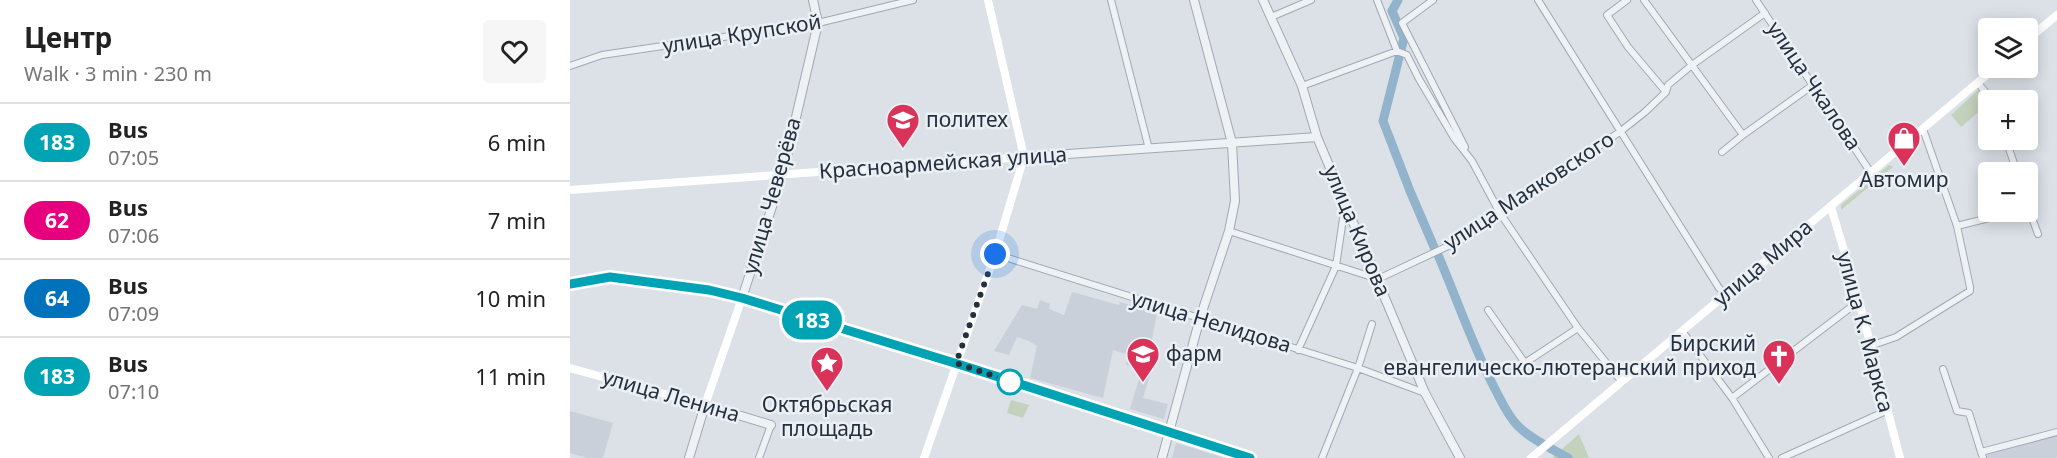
<!DOCTYPE html>
<meta charset="utf-8">
<style>
:root{--surface:#fff;--page:#f6f6f6;--text:#222;--muted:#767676;--line:#e0e0e0}
body{margin:0;font-family:"Noto Sans",sans-serif;background:var(--page);color:var(--text);height:100vh;display:flex;flex-direction:column;font-size:22px;white-space:nowrap}
*{box-sizing:border-box;margin:0}
p{font-size:20px;color:var(--muted)}
.icon{flex:none;width:33px;height:33px;fill:none;stroke:currentColor;stroke-width:2;stroke-linecap:round;stroke-linejoin:round}
.map{position:relative;flex:1;overflow:hidden}
.panel{display:flex;flex-direction:column;background:var(--surface);width:570px}
.panel>*{flex:none}
.badge{padding:0 12px;border-radius:20px;font-size:21px;line-height:39px}
.buttons{position:absolute;left:1408px;top:18px;display:grid;gap:12px}
.buttons a{display:grid;place-items:center;width:60px;height:60px;border-radius:6px;background:var(--surface);box-shadow:0 3px 15px #0003;font-size:30px}
.you{position:absolute;width:30px;height:30px;margin:-15px;border:4px solid #fff;border-radius:50%;background:#1a73e8;box-shadow:0 0 0 9px #1a73e833}
.map>.badge{position:absolute;translate:-50% -50%;box-shadow:0 0 0 3px #fff}
.round{display:grid;place-items:center;flex:none;width:63px;height:63px;border-radius:6px;background:var(--page)}
.head{display:flex;align-items:center;justify-content:space-between;height:102px;padding:0 24px}
h1{font-size:28px;font-weight:700;line-height:45px}
ul{padding:0;list-style:none}
li{display:flex;align-items:center;gap:18px;height:78px;padding:0 24px;border-top:2px solid var(--line)}
li div{flex:1}
li b{display:block;font-size:22px}
li em{font-style:normal}
li .badge{min-width:66px;font-weight:700;text-align:center}
main{display:flex;flex:1;min-height:0}
.map>svg:first-child{display:block}
</style>
<main>
<section class="panel">
<div class="head"><div><h1>Центр</h1><p>Walk · 3 min · 230 m</p></div><a class="round"><svg class="icon" aria-label="heart" viewBox="0 0 24 24"><path d="M12 20l-8-8c-3-5 5-10 8-4 3-6 11-1 8 4z"/></svg></a></div>
<ul>
<li><span class="badge" style="background:#00a3b4;color:#fff">183</span><div><b>Bus</b><p>07:05</p></div><em>6 min</em></li>
<li><span class="badge" style="background:#e6007e;color:#fff">62</span><div><b>Bus</b><p>07:06</p></div><em>7 min</em></li>
<li><span class="badge" style="background:#0072bc;color:#fff">64</span><div><b>Bus</b><p>07:09</p></div><em>10 min</em></li>
<li><span class="badge" style="background:#00a3b4;color:#fff">183</span><div><b>Bus</b><p>07:10</p></div><em>11 min</em></li>
</ul>
</section>
<div class="map">
<svg width="1487" height="458" viewBox="0 0 1487 458">
<rect width="100%" height="100%" fill="#dbe1e7"/>
<path fill="#c9d0da" d="M 502,292 L 549,305 L 550,302 L 587,313 L 578,360 L 584,362 L 573,398 L 598,404 L 594,419 L 560,409 L 572,369 L 556,365 L 558,355 L 543,350 L 533,398 L 460,378 L 467,346 L 459,341 L 447,337 L 439,355 L 424,351 L 452,305 L 467,309 L 470,300 L 480,304 L 479,309 L 494,315 Z
M 0,411 L 43,423 L 33,458 L 18,458 L 0,453 Z
M 1487,436 L 1487,458 L 1416,458 L 1416,456 L 1421,451 Z
M 606,443 L 655,458 L 602,458 Z"/>
<path fill="#c3d2bc" d="M 1408,90 L 1416,93 L 1419,103 L 1391,127 L 1381,115 Z
M 1319,165 L 1323,167 L 1271,210 L 1271,205 Z
M 441,400 L 459,405 L 453,418 L 437,413 Z
M 1009,434 L 1019,458 L 982,458 Z"/>
<g fill="none" stroke-linecap="round" stroke-linejoin="round">
<path stroke="#92b3cc" stroke-width="9" d="M 828,0 L 822,11 L 834,38 L 813,121 L 840,191 L 864,247
M 868,255 C 887,299 902,344 924,387 C 931,400 937,415 948,426 C 962,440 981,448 998,458"/>
<defs>
<path id="minor" d="M 541,0 L 579,149
M 807,0 L 827,51 L 837,55 L 849,79 L 884,138 L 902,161 L 930,213 L 1008,328 L 1052,382
M 863,0 L 832,23 L 895,147
M 968,0 L 1149,288 L 1155,294
M 1057,0 L 1037,15 L 1058,47 L 1096,92
M 1074,0 L 1173,135 L 1243,85
M 1186,0 L 1301,173
M 701,17 L 741,0
M 0,66 L 32,55 L 248,23 L 343,0
M 1408,83 L 1422,100
M 732,86 L 827,51
M 1353,129 L 1387,226
M 1436,140 L 1447,172
M 1152,152 L 1173,135
M 1458,207 L 1468,234
M 659,231 L 808,279 L 893,239 L 968,188 L 1051,131 L 1075,112 L 1096,92 L 1098,85 L 1122,65 L 1195,13
M 425,254 L 788,368 L 855,393
M 0,284 L 40,277 L 139,290 L 172,298
M 918,310 L 955,363 L 1008,328
M 1112,331 L 1162,398 L 1199,458
M 1300,346 L 1326,337 L 1400,291 L 1400,287 L 1387,226 L 1443,212
M 728,350 L 766,266 L 775,205
M 1373,369 L 1387,411 L 1399,413 L 1411,452
M 1162,398 L 1289,301
M 189,458 L 201,425
M 752,458 L 788,368 L 802,324
M 1212,458 L 1316,411
M 1413,458 L 1411,452 L 1487,432"/>
<path id="tertiary" d="M 693,0 L 732,86 L 747,137 L 855,393 L 890,458
M 454,157 L 747,137
M 172,298 L 213,173 L 248,23 L 243,0
M 119,458 L 135,405 L 201,425
M 592,458 L 630,318 L 659,231 L 665,201 L 662,143 L 624,0"/>
</defs>
<use href="#minor" stroke="#a0a8b1" stroke-width="8"/>
<use href="#tertiary" stroke="#a0a8b1" stroke-width="10"/>
<use href="#minor" stroke="#eef2f5" stroke-width="6"/>
<use href="#tertiary" stroke="#eef2f5" stroke-width="8"/>
<path stroke="#fff" stroke-width="8" d="M 1458,39 L 1487,15
M 0,190 L 454,157
M 1261,207 L 1289,301 L 1330,458
M 0,368 L 135,405 L 172,298 L 391,365 L 680,458
M 354,458 L 425,254 L 454,157 L 418,0
M 961,458 L 1425,68"/>
</g>
<g fill="none" stroke-linecap="round" stroke-linejoin="round">
<defs>
<path id="line" d="M 0,284 L 40,277 L 139,290 L 172,298 L 391,365 L 680,458"/>
</defs>
<use href="#line" stroke="#fff" stroke-width="14"/>
<use href="#line" stroke="#00a3b4" stroke-width="9"/>
<path stroke="#24303f" stroke-width="6" stroke-dasharray="0 10.8" d="M 425,254 L 386,363 L 444,383 L 440,382"/>
</g>
<defs>
<symbol id="university-pin" viewBox="-11 -11 22 30"><path d="M0 17L-7.5 6A9.5 9.5 0 1 1 7.5 6Z" fill="#da335a" stroke="#ebf0f5"/><path d="M0-5L7-2L0 1L-7-2ZM-4 1L0 2.5L4 1V4Q0 6-4 4Z" fill="#fff"/></symbol>
<symbol id="shop-pin" viewBox="-11 -11 22 30"><path d="M0 17L-7.5 6A9.5 9.5 0 1 1 7.5 6Z" fill="#da335a" stroke="#ebf0f5"/><path d="M-5-2.5h2.3a2.7 3.5 0 0 1 5.4 0H5L5.5 6h-11ZM-1.5-2.5h3a1.5 2.3 0 0 0-3 0Z" fill="#fff"/></symbol>
<symbol id="church-pin" viewBox="-11 -11 22 30"><path d="M0 17L-7.5 6A9.5 9.5 0 1 1 7.5 6Z" fill="#da335a" stroke="#ebf0f5"/><path d="M-1.2-6h2.4v3.5h3.3v2.4h-3.3V6h-2.4V-.1h-3.3v-2.4h3.3Z" fill="#fff"/></symbol>
<symbol id="sight-pin" viewBox="-11 -11 22 30"><path d="M0 17L-7.5 6A9.5 9.5 0 1 1 7.5 6Z" fill="#da335a" stroke="#ebf0f5"/><path d="M0-6L1.8-2.2L6-1.7L2.9 1.2L3.7 5.4L0 3.3L-3.7 5.4L-2.9 1.2L-6-1.7L-1.8-2.2Z" fill="#fff"/></symbol>
</defs>
<g fill-rule="evenodd">
<use href="#university-pin" x="314" y="101" width="38" height="52"/>
<use href="#shop-pin" x="1315" y="119" width="38" height="52"/>
<use href="#university-pin" x="554" y="335" width="38" height="52"/>
<use href="#church-pin" x="1190" y="337" width="38" height="52"/>
<use href="#sight-pin" x="238" y="344" width="38" height="52"/>
</g>
<circle fill="#fff" stroke="#00a3b4" stroke-width="3" cx="440" cy="382" r="12"/>
<g text-anchor="middle" stroke-width="5" stroke-linejoin="round" paint-order="stroke">
<g font-size="21" fill="#24303f" stroke="#ebf0f5">
<text transform="translate(172 34) rotate(-9)" y="7">улица Крупской</text>
<text transform="translate(1244 86) rotate(56)" y="7">улица Чкалова</text>
<text transform="translate(373 163) rotate(-4)" y="7">Красноармейская улица</text>
<text transform="translate(959 191) rotate(-33)" y="7">улица Маяковского</text>
<text transform="translate(202 196) rotate(-74)" y="7">улица Чеверёва</text>
<text transform="translate(787 231) rotate(67)" y="7">улица Кирова</text>
<text transform="translate(1193 263) rotate(-40)" y="7">улица Мира</text>
<text transform="translate(641 322) rotate(17)" y="7">улица Нелидова</text>
<text transform="translate(1295 332) rotate(75)" y="7">улица К. Маркса</text>
<text transform="translate(101 396) rotate(16)" y="7">улица Ленина</text>
</g>
<g font-size="21" fill="#24303f" stroke="#ebf0f5" text-anchor="start">
<text x="356" y="127">политех</text>
<text x="1334" y="187" text-anchor="middle">Автомир</text>
<text x="1186" y="351" text-anchor="end">Бирский<tspan x="1186" dy="24">евангелическо-лютеранский приход</tspan></text>
<text x="596" y="361">фарм</text>
<text x="257" y="412" text-anchor="middle">Октябрьская<tspan x="257" dy="24">площадь</tspan></text>
</g>
</g>
</svg>
<div class="buttons">
<a><svg class="icon" aria-label="layers" viewBox="0 0 24 24"><path d="M12 4l9 5-9 5-9-5zM3 14l9 5 9-5"/></svg></a>
<a>+</a>
<a>−</a>
</div>
<div class="you" style="left:425px;top:254px"></div>
<b class="badge" style="left:242px;top:320px;background:#00a3b4;color:#fff">183</b>
</div>
</main>
